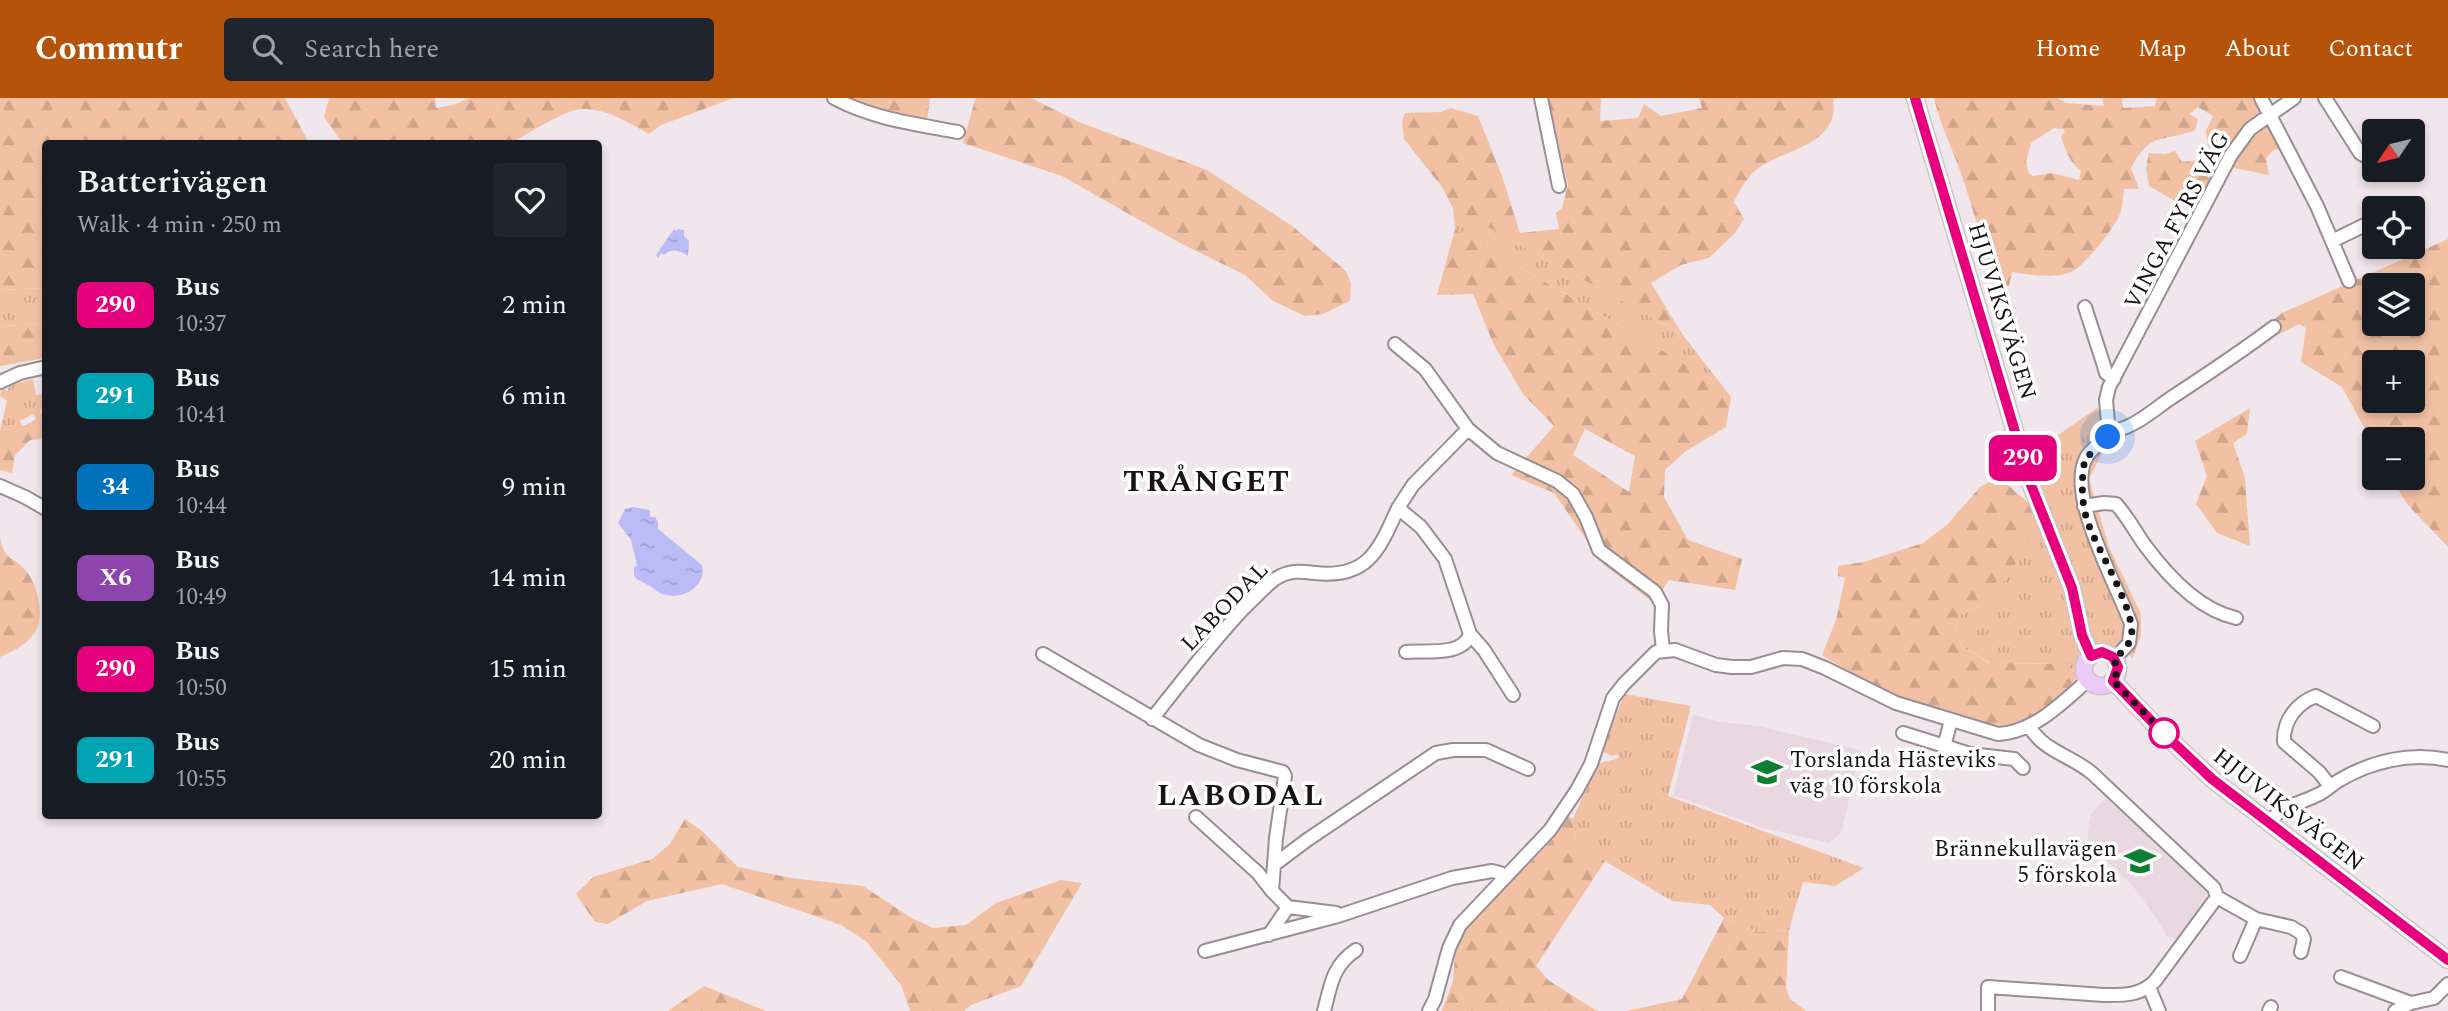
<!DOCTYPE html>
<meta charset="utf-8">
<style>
:root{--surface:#171b24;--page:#20242c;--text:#f1f3f6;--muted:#9ea1a6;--accent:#b45309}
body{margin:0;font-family:Spectral,serif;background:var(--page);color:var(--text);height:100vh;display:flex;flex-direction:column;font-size:26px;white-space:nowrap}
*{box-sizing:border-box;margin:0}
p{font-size:23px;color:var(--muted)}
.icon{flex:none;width:38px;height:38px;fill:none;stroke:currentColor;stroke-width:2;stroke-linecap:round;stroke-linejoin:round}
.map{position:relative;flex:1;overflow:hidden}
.panel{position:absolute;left:42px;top:42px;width:560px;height:679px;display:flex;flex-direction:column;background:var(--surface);border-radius:7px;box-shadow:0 4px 10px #0003}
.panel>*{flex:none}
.badge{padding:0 14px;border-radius:10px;font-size:24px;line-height:46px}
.needle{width:46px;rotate:235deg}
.buttons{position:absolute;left:2362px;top:21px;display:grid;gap:14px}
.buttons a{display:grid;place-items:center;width:63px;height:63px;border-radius:7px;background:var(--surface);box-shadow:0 4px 10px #0003;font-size:35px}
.you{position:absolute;width:35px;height:35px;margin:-18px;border:5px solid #fff;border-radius:50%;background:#1a73e8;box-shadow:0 0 0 10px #1a73e833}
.map>.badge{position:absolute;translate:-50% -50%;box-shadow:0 0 0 4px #fff}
.round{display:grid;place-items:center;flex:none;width:74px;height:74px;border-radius:7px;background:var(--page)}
.headline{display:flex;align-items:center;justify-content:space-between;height:119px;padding:0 35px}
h1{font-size:33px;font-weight:600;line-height:52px}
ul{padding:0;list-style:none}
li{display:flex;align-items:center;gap:21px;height:91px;padding:0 35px}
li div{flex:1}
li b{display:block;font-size:26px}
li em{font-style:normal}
li .badge{min-width:77px;font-weight:700;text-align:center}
header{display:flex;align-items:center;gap:42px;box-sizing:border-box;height:98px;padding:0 35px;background:var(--accent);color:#fff}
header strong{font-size:33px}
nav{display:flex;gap:38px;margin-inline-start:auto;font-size:24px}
.search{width:490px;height:63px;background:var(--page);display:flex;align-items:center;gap:18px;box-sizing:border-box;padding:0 24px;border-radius:7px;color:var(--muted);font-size:26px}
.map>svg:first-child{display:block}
</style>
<header>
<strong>Commutr</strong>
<div class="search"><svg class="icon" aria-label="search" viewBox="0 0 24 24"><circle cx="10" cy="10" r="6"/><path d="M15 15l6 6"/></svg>Search here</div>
<nav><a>Home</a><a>Map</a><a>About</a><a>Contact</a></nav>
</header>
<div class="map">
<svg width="2448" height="913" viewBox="0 0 2448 913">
<defs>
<pattern id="grass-tufts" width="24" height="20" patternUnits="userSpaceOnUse" patternTransform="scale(1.75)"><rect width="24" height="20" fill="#f2c1a4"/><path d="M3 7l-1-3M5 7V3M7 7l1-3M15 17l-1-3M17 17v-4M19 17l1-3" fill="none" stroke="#cfa58c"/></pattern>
<pattern id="forest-firs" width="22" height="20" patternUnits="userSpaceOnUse" patternTransform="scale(1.75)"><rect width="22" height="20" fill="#f2c1a4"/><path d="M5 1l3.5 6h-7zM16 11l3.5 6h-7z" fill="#cfa58c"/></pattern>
<pattern id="water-ripples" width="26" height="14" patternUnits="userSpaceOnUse" patternTransform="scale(1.75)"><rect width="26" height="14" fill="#bbbbf7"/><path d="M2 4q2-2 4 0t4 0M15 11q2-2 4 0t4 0" fill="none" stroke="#a0a0d3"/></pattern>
</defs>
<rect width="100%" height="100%" fill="#f1e6eb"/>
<path fill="#ead8e0" d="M 1693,617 L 1722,624 L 1758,628 L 1861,652 L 1841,735 L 1829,745 L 1764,730 L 1673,697 Z
M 2106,700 L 2205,793 L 2207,800 L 2204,806 L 2178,841 L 2166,838 L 2162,828 L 2132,787 L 2088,746 L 2088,731 L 2091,716 Z"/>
<path fill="url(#grass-tufts)" d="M 1453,110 L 1682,236 L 1718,282 L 1712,282 L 1455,131 Z
M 45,190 L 45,226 L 0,228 L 0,192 Z
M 33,281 L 36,297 L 43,296 L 45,303 L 37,321 L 33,316 L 20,323 L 22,329 L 0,333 L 7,303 L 0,298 L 2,290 L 7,293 L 10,287 Z
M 2097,310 L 2117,325 L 2089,381 L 2109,449 L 2141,516 L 2141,538 L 2132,561 L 2120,544 L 2113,548 L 2101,546 L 2081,563 L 2078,578 L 2066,566 L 1990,565 L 1961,548 L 1955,529 L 1961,516 L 1984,506 L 2033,409 L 2016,357 L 2041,349 Z
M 1625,596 L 1691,608 L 1668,698 L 1864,770 L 1835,788 L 1803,784 L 1789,832 L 1758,834 L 1724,820 L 1710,807 L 1672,803 L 1576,746 L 1573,721 L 1597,666 L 1619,660 L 1618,656 L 1612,658 L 1603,654 L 1604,645 Z"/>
<path fill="url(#forest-firs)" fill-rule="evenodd" d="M 0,0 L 285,0 L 309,45 L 46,46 L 45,190 L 0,192 Z
M 329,0 L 435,0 L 436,10 L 453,7 L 470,0 L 734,0 L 661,27 L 649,36 C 629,25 606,10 582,11 C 567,11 526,36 512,45 L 343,46 L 324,19 Z
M 849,0 L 930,0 L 927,23 L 880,14 Z
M 977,0 L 1031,0 L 1079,24 L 1207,72 L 1292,128 L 1346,173 L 1351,185 L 1350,203 L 1323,216 L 1305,218 L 1273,203 L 1245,177 L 1180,145 L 1062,78 L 963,45 L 975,2 Z
M 1548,0 L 1601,0 L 1600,23 L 1638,20 L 1644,6 L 1661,18 L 1702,10 L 1699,0 L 1833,0 C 1841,46 1788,50 1760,69 C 1748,77 1740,91 1734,104 L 1744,121 L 1735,135 L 1709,160 L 1681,167 L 1651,185 L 1682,236 L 1453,110 L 1442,89 L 1404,41 L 1402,24 L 1405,15 L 1441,14 L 1451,10 L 1478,18 L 1502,78 L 1520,135 L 1559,131 L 1556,115 L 1562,110 L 1568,87 Z
M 1934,0 L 2057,0 L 2066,5 L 2104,8 L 2102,0 L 2122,0 L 2123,10 L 2155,8 L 2157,0 L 2254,0 L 2284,49 L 2272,53 L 2266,61 L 2269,77 L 2224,68 L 2201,104 L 2180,106 L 2149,88 L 2146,70 L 2149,55 L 2165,56 L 2175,53 L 2182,64 L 2210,61 L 2206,33 L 2213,18 L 2198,9 L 2189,16 L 2198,21 L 2195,32 C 2161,45 2151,33 2131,70 L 2139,91 L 2124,91 C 2123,99 2123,110 2119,118 C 2113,132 2085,166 2073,173 C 2058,181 2028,177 2012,174 L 2009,188 L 1995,190 C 1985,154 1975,117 1963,81 C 1954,53 1940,28 1934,0 ZM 2054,30 L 2063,31 L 2065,35 L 2061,38 C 2065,51 2070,65 2081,73 L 2079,82 L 2052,75 L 2033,78 L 2029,75 L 2026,63 L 2031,45 Z
M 1455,131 L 1712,282 L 1718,282 L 1731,299 L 1726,329 L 1686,353 L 1665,372 L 1664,399 L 1688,442 L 1742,461 L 1735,492 L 1669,482 L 1654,505 L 1604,467 L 1554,395 L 1511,377 L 1554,328 L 1523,296 L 1494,247 L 1473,196 L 1437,197 ZM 1585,331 L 1635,358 L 1629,394 L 1573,357 Z
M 2448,141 L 2448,449 L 2407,406 L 2392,380 L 2413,380 L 2413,341 L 2375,341 L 2375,349 L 2342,289 L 2301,264 L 2306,230 L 2299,226 L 2264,244 L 2263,231 L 2282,215 ZM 2375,187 L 2413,187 L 2413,226 L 2375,226 ZM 2375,264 L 2413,264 L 2413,303 L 2375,303 Z
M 45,226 L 45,260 L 0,268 L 0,228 Z
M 44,299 L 45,299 L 45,341 L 30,342 L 15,357 L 12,375 L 0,372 L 0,333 C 20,330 46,325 44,299 Z
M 2250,310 L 2247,336 L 2233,345 L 2245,380 L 2250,448 L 2217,435 L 2196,406 L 2207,378 L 2195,343 Z
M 1999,379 L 2033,409 L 2031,437 L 2008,479 L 1984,506 L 1961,516 L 1955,529 L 1961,548 L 1989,565 L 2066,566 L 2078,578 C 2063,597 2039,621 2014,626 C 1988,632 1914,606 1889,595 C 1866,585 1844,570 1822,557 L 1836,522 L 1845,480 L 1838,478 L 1838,468 L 1864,464 L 1923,445 L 1948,426 L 1980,389 Z
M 0,440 C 7,466 12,456 26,473 C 38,486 45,519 35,534 C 27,547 13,553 0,559 Z
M 1568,718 L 1573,721 L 1576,746 L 1605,763 L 1536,868 L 1548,882 L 1597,913 L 1442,913 L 1453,883 L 1456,846 L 1469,828 L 1550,744 Z
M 685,721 L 702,733 L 738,769 L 791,780 L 863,788 L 910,819 L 933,830 L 966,827 L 996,805 L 1061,782 L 1082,785 L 1021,888 L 971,907 L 964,913 L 910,913 L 901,887 L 867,844 L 841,827 L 722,786 L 647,803 L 608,826 L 595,824 L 576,796 L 593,779 L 652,761 L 670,746 Z
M 1724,820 L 1758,834 L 1789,832 L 1786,890 L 1790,901 L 1806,913 L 1626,913 L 1682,901 Z
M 704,888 L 766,913 L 668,913 Z"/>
<path fill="url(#water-ripples)" d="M 674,131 L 677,133 L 678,131 L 684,132 L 684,138 L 689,143 L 688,158 C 681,153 672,149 664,157 L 661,155 L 658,160 L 656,157 Z
M 633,409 L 650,412 L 650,419 L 655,419 L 658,424 L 658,431 L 702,467 C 707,487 685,501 666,497 C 658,496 653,489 646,486 C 637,481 633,482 634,470 L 637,467 L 631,442 L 618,425 L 625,411 Z"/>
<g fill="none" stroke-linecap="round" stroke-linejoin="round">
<path stroke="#bbbbf7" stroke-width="2.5" d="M 2373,674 L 2404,666
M 2145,898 L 2152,913"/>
<defs>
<path id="minor" d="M 834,0 C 873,21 916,26 958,34
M 1541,0 L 1559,88
M 2261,0 L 2317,108 L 2349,183
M 2325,0 L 2360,55 L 2367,59 L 2375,53
M 2332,143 L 2375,122
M 2085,209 L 2104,268 L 2106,275 L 2114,281
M 1395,246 L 1425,271 L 1468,331 L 1497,355 L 1557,383 L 1573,396 L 1586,419 L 1599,452 L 1655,494 L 1662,507 L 1661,533 L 1663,552
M 0,284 L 20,275 L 46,269
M 1468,331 L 1413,387 L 1398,410 L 1421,429 L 1445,461 L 1470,536 L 1484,552 L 1513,597
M 2110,333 C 2132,332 2153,312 2171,300 C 2206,277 2241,254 2274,229
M 0,388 L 25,399 L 46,411
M 2084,408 L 2104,405 L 2116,406 C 2127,418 2135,433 2144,446 C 2166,476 2199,512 2236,520
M 1406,554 C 1426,552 1463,559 1470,536
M 1043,556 L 1199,647 L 1237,662 L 1283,674 L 1285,678 L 1276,740 L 1272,793 L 1288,809 L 1336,815 L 1338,818
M 2114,561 L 2129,545 L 2131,526 C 2117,487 2066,398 2086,360 C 2091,350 2102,345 2109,337 L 2106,302 L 2109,289 L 2231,57 L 2250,31 L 2294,0
M 1152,621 C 1182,583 1211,545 1244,510 C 1254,501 1264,489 1275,481 C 1289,472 1299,473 1315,475 C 1368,481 1379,452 1398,410
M 1903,635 L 1970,656 L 2014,661 L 2023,670
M 1944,649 L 1951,622
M 2330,688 L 2319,674 L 2284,644 C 2283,622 2297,605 2316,598 L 2373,628
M 1196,719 L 1258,775 L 1272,793
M 2269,725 C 2282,707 2297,707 2315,698 C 2324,695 2330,688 2338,683 C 2371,663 2410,654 2448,662
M 1275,766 L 1307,742 L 1436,655 L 1453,652 L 1486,652 L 1528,671
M 2217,799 L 2256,821 L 2291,829 L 2301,835 L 2304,841 L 2301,854
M 1269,837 L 1288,809
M 1205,853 L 1338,818 L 1452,780 L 1492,773 L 1500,775 L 1506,779
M 2240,858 L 2256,821
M 2341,879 L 2411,905 L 2434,900 L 2448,886
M 2149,889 L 2159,913
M 1324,913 C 1331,887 1332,868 1356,852
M 1429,913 L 1435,901 L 1449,850 L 1460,827 L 1550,732 L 1577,692 L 1591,666 L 1613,600 L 1624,586 L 1656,554 L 1675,552 L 1716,567 L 1732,569 L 1751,569 L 1783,560 L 1802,561 L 1825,570 L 1896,605 L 1998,636 C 2034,634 2062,605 2088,582
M 1988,913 L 1988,889 L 2104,897 C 2124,897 2140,898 2155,883 L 2217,799 L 2214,790 L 2093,676 C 2071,657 2044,654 2029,628
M 2269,913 L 2271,909
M 2395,913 L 2411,905"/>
<path id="major" d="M 1915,0 L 2031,387 L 2072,490 L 2082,537 L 2091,558
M2084 571a17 17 0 1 1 34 0a17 17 0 1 1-34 0Z
M 2113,583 L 2160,632 L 2212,681 L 2448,862"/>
</defs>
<use href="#minor" stroke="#988e93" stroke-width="16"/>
<use href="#major" stroke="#c8c7c7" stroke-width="19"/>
<use href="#minor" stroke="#fff" stroke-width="12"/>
<use href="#major" stroke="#ecc9f8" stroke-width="16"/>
</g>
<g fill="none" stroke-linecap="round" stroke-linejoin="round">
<defs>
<path id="line" d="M 1915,0 L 2031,387 L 2072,490 L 2082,537 L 2091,558 L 2102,554 L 2113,559 L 2118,569 L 2113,583 L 2160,632 L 2212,681 L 2448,862"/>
</defs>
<use href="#line" stroke="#fff" stroke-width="16"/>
<use href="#line" stroke="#e6007e" stroke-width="10"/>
<path stroke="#181416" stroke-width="7" stroke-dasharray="0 12.6" d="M 2108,339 L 2085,361 C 2081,382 2081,405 2088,425 C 2097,451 2138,516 2131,540 C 2128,549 2121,555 2114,561 L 2118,572 L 2113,583 L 2164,635"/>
</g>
<defs>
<symbol id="school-bare" viewBox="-9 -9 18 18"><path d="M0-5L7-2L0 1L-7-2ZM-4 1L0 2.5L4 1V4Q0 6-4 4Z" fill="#0e7e34" stroke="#fff" stroke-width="2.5" paint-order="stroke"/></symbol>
</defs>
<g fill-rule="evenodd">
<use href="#school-bare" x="1745" y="652" width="44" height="44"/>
<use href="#school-bare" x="2118" y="741" width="44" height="44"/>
</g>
<circle fill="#fff" stroke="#e6007e" stroke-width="3.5" cx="2164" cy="635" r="14"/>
<g text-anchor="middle" stroke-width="7" stroke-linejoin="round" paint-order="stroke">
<g font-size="23" fill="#181416" stroke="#fff">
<text transform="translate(2176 122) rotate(-62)" y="8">VINGA FYRS VÄG</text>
<text transform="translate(2003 213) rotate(73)" y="8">HJUVIKSVÄGEN</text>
<text transform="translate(1224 508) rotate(-46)" y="8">LABODAL</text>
<text transform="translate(2289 711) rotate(38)" y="8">HJUVIKSVÄGEN</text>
</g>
<g font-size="23" fill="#181416" stroke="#fff" text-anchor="start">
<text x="1790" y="669">Torslanda Hästeviks<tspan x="1790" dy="26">väg 10 förskola</tspan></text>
<text x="2117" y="758" text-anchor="end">Brännekullavägen<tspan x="2117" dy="26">5 förskola</tspan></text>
</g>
<g font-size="30" font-weight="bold" letter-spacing="2" fill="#181416" stroke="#fff">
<text x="1207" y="393">TRÅNGET</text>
<text x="1241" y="707">LABODAL</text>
</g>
</g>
</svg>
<div class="buttons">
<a><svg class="needle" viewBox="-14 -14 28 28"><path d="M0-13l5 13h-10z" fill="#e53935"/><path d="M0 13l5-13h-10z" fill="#9ea1a6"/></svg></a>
<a><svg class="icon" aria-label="locate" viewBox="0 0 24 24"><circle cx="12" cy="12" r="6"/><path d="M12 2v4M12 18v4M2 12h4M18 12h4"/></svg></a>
<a><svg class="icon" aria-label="layers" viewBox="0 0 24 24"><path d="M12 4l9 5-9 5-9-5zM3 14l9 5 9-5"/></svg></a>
<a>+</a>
<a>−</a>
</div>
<div class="you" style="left:2108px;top:339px"></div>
<b class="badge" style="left:2023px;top:360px;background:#e6007e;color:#fff">290</b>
<section class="panel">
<div class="headline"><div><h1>Batterivägen</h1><p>Walk · 4 min · 250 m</p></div><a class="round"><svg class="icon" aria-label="heart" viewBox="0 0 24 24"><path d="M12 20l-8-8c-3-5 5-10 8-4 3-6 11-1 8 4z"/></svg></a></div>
<ul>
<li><span class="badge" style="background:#e6007e;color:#fff">290</span><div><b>Bus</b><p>10:37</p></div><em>2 min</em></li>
<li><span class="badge" style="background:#00a3b4;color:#fff">291</span><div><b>Bus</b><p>10:41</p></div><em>6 min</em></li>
<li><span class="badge" style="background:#0072bc;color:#fff">34</span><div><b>Bus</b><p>10:44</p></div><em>9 min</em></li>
<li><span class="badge" style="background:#8e44ad;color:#fff">X6</span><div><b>Bus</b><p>10:49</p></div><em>14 min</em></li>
<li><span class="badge" style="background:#e6007e;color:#fff">290</span><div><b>Bus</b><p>10:50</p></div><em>15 min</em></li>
<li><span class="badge" style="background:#00a3b4;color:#fff">291</span><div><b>Bus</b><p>10:55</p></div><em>20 min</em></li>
</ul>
</section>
</div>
